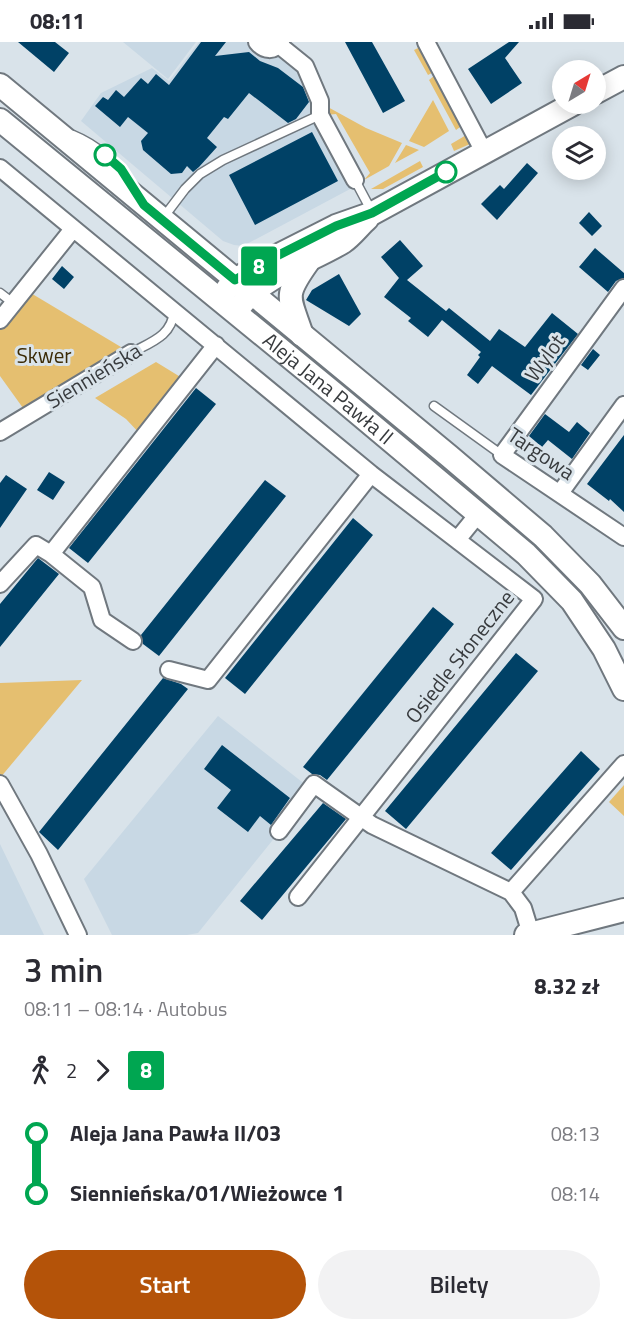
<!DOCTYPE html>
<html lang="pl">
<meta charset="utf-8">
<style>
:root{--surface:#fff;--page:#f2f2f3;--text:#2b2b33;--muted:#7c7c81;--accent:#b45309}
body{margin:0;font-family:"Titillium Web",sans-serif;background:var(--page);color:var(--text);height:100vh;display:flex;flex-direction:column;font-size:22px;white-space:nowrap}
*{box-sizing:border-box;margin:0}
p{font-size:20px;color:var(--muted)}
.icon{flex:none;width:33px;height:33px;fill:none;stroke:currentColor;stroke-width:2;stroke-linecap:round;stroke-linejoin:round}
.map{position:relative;height:893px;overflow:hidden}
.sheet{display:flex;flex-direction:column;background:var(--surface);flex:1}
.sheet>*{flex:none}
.badge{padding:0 12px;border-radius:4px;font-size:21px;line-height:39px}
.needle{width:39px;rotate:38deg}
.buttons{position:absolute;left:552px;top:18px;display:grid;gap:12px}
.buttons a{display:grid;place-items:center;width:54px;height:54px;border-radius:50%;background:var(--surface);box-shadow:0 3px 15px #0003;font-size:30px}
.map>.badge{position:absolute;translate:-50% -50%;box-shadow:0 0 0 3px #fff}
.legs{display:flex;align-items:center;gap:9px;height:66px;padding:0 24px;font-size:20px}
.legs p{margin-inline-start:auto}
.headline{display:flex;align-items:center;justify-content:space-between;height:102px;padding:0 24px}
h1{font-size:33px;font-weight:600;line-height:45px}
.action{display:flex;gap:12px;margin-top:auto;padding:12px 24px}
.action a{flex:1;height:69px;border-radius:36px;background:var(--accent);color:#fff;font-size:24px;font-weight:600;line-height:69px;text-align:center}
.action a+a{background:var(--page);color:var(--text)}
ul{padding:0 24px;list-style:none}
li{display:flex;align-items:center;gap:21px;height:60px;font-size:22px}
li i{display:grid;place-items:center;width:9px;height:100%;margin:0 8px;background:currentColor}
li i::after{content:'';width:15px;height:15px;margin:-8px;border:4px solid;border-radius:50%;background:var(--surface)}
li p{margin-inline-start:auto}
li:first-child i{background:linear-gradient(#0000 50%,currentColor 0)}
li:last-child i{background:linear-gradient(currentColor 50%,#0000 0)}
.status{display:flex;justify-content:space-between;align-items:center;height:42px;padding:0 30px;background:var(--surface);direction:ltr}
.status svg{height:16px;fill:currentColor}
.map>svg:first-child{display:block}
</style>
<div class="status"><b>08:11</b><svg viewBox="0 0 49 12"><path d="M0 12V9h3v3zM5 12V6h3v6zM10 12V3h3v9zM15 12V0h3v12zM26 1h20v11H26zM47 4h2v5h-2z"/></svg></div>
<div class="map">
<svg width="624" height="893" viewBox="0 0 624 893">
<rect width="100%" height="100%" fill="#d9e3ea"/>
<path fill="#c8d8e4" d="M 123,0 L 196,0 L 168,37 Z
M 199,0 L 291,0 L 300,25 L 315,56 L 317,84 L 352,146 L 243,204 L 234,203 L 223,199 L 81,79 L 101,51 L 152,26 L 169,39 Z
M 218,674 L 311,747 L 276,794 L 198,891 L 187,893 L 112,893 L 84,837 Z
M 0,802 L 44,893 L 0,893 Z"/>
<path fill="#e5bf70" d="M 420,5 L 434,30 L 428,33 L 414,8 Z
M 435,33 L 463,83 L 456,88 L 429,38 Z
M 433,58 L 449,89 L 424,105 L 409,99 Z
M 326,64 L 366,86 L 402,101 L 389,124 L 364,138 L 370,131 L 336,72 L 326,73 Z
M 468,92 L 471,98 L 470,102 L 454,109 L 451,102 Z
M 406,103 L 419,108 L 395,121 Z
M 420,119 L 423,125 L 383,147 L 371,147 Z
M 24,247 L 131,311 L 28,373 L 0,334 L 0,278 Z
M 156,320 L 187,339 L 143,395 L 126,377 L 95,356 Z
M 82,638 L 0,736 L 0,641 Z
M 624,743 L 624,774 L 609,760 Z"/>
<path fill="#004166" d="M 18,0 L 55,0 L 69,11 L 54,30 Z
M 201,0 L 226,0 L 215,14 L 249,10 L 260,19 L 278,26 L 303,45 L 309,60 L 296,77 L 288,81 L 249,51 L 228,77 L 224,75 L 207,96 L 217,105 L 199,125 L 193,130 L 187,124 L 182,131 L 171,132 L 143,108 L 141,99 L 148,91 L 128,75 L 120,85 L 95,64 L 103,55 L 108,58 L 116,48 L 124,55 L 141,36 L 148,42 L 156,32 L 169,43 Z
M 345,0 L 372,0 L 405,59 L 383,71 Z
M 509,0 L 519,0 L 505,16 L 522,41 L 491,62 L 468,27 Z
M 312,90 L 338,139 L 255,183 L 229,133 Z
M 527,121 L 538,131 L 497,178 L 481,162 L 500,143 L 504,147 Z
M 589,170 L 602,184 L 592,194 L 579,181 Z
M 400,198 L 423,224 L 407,238 L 446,269 L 449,266 L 490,299 L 499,287 L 525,305 L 552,271 L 578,292 L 531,353 L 492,324 L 478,342 L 467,333 L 480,315 L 478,313 L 481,310 L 442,278 L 428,295 L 408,279 L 411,276 L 384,255 L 399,236 L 381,215 Z
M 595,206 L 624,231 L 624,236 L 616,239 L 608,250 L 579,225 Z
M 62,224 L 74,235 L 64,247 L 52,237 Z
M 339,232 L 361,272 L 349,284 L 306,258 L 312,248 Z
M 593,307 L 600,313 L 588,328 L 581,323 Z
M 196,346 L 216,362 L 88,521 L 69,506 Z
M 545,372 L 569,390 L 577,380 L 590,391 L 572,417 L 548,398 L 542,405 L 529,394 Z
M 624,393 L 624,470 L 610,457 L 609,459 L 587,442 Z
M 49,430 L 65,440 L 53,458 L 37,448 Z
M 6,433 L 27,447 L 0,486 L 0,441 Z
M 265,438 L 286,454 L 159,614 L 143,602 L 141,593 Z
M 353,476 L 373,493 L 245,652 L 225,636 Z
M 38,516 L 59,532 L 0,605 L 0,562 Z
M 433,565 L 454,582 L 327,738 L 320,733 L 312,732 L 303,725 Z
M 516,611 L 538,629 L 406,787 L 385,769 Z
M 163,636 L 181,642 L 188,647 L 58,808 L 39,790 Z
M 222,703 L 290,756 L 271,783 L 260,774 L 248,790 L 217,766 L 231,748 L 204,727 Z
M 581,709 L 600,727 L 511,828 L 491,811 Z
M 323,761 L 346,777 L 262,878 L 240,859 Z"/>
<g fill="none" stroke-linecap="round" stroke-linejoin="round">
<defs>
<path id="service" d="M 73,93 C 95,102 117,120 129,139
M 355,138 L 372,170
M 163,176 L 185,147 L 200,132 L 223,118 L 320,73
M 0,251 L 13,261
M 131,311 C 151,300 172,294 174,269
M 434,364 L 502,413"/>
<path id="minor" d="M 257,0 C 264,9 274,10 281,0
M 426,0 L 484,110
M 279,3 L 305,24 L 320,59 L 320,73 L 355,138
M 0,126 L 371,432 L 534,557 L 298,855
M 624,246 L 502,413 L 624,495
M 0,278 L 73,187
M 0,390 L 131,311
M 560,451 L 624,363
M 457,498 L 479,471
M 0,542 L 36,503 L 51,512
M 133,599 L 102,578 L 92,545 L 51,512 L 216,303
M 169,628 L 208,638 L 371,432
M 0,742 L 39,812 L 78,893
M 279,789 L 314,742 L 372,783 L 511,850 L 624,722
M 511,850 L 523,866 L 531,892"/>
<g id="secondary">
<path d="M 0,43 L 449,414 L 543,494 L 590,542 L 624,586"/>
<path d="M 596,50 L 624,35"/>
<path id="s1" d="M 0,78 L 341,357 L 526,512 L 572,559 L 604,607 L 624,647"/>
<path d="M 227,247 L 235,238 L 261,222 L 336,184 L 373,171 L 573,62"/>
<path d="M 242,262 C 267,232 310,220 343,200 C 352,194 359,184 367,177"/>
<path d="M 302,293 C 289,254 283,255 308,220"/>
<path d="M 526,893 L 624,868"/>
</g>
</defs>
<use href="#service" stroke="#70787f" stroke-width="11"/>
<use href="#minor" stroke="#70787f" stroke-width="20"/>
<use href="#secondary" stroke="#70787f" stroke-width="26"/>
<use href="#service" stroke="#fff" stroke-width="8"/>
<use href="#minor" stroke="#fff" stroke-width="16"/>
<use href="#secondary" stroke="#fff" stroke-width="22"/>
</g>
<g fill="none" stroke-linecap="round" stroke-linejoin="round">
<defs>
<path id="line-1" d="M 105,113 L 121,127 L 144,163 L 235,238 L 261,222 L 336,184 L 372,171 L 446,130"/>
</defs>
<use href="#line-1" stroke="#fff" stroke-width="14"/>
<use href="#line-1" stroke="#00a651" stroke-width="9"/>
</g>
<g fill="#fff" stroke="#00a651" stroke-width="3">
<circle cx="105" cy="113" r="10"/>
<circle cx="446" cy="130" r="10"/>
</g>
<g text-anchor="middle" stroke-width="6" stroke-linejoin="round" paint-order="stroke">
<g font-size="21" fill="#3b2b06" stroke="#d9e3ea">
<text x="44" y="321">Skwer</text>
</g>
<g font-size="21" fill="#383b3e" stroke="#d9e3ea">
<text transform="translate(545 316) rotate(-54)" y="7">Wylot</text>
<text transform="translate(94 334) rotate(-31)" y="7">Siennieńska</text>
<text dy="7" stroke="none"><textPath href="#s1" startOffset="424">Aleja Jana Pawła II</textPath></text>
<text transform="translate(541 412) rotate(34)" y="7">Targowa</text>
<text transform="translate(460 615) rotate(-52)" y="7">Osiedle Słoneczne</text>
</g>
</g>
</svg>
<div class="buttons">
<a><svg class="needle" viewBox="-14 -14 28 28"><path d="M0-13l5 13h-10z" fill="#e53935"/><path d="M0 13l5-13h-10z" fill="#7c7c81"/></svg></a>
<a><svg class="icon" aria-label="layers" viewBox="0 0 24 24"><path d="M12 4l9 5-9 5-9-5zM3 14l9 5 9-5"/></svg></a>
</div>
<b class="badge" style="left:259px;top:224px;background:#00a651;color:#fff">8</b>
</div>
<section class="sheet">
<div class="headline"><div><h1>3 min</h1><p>08:11 – 08:14 · Autobus</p></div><b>8.32 zł</b></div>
<div class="legs"><svg class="icon" aria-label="walk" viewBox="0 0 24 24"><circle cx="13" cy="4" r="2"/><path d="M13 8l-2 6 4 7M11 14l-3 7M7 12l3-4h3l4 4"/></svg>2<svg class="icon" aria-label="forward" viewBox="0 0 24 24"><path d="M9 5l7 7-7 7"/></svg><b class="badge" style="background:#00a651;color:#fff">8</b></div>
<ul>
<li><i style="color:#00a651"></i><b>Aleja Jana Pawła II/03</b><p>08:13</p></li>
<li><i style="color:#00a651"></i><b>Siennieńska/01/Wieżowce 1</b><p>08:14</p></li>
</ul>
<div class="action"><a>Start</a><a>Bilety</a></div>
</section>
